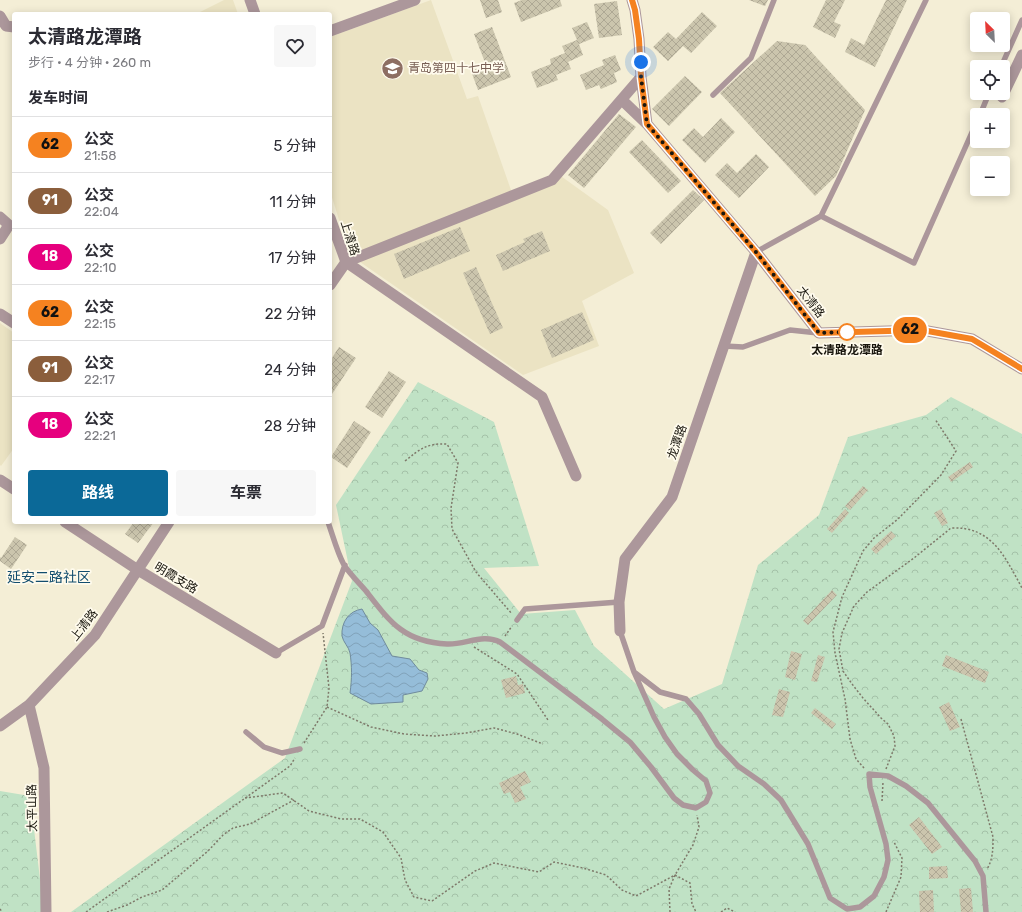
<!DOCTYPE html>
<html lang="zh">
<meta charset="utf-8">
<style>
:root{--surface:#fff;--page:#f7f7f7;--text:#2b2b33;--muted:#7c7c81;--line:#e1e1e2;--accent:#0b6998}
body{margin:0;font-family:Rubik,"Noto Sans SC",sans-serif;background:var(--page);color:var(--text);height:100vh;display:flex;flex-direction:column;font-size:15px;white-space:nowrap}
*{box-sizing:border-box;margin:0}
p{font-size:13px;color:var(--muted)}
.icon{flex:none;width:22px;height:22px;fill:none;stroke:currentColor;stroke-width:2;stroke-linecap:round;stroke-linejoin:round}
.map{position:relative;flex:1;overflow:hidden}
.sheet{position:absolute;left:12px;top:12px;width:320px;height:512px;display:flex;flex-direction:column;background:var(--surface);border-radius:4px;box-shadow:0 2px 10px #0003}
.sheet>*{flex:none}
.badge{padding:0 8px;border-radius:13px;font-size:14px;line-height:26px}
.needle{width:26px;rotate:336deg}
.tools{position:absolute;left:970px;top:12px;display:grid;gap:8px}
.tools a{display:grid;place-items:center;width:40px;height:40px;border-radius:4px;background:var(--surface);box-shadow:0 2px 10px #0003;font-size:20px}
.you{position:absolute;width:20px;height:20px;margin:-10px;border:3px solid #fff;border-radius:50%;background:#1a73e8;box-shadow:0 0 0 6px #1a73e833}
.map>.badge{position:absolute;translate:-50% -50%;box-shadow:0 0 0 2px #fff}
h2{padding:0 16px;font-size:15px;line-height:36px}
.round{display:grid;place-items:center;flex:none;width:42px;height:42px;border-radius:4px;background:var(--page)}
.summary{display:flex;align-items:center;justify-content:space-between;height:68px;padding:0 16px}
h1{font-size:19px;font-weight:700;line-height:30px}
.cta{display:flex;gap:8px;margin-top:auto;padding:8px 16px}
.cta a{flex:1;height:46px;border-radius:4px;background:var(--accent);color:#fff;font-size:16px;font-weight:700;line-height:46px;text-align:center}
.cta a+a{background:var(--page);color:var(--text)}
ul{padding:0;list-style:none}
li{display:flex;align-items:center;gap:12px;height:56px;padding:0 16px;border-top:1px solid var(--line)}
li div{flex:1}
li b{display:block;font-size:15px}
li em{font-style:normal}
li .badge{min-width:44px;font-weight:700;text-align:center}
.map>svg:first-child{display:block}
</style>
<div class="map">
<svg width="1022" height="912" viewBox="0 0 1022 912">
<defs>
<pattern id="forest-crowns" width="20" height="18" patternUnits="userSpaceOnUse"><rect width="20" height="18" fill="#c0e2c5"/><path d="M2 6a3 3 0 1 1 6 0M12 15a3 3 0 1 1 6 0" fill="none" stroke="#a4c1a8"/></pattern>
<pattern id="water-waves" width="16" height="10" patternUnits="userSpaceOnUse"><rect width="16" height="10" fill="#95bdd9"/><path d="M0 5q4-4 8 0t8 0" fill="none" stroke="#80a2b9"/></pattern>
<pattern id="building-cross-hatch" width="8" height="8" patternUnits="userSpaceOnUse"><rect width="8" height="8" fill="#cbc5ad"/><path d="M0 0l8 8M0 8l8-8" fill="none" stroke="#aea894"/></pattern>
</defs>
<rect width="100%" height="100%" fill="#f4eed6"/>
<path fill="#ebe3c3" d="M 224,0 L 233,0 L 238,14 L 196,14 Z
M 431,0 L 467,99 L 478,96 L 512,193 L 558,174 L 608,210 L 634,273 L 582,301 L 599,346 L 523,375 L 350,255 L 330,191 L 330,37 Z
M 0,323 L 14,333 L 14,448 L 1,466 L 0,465 Z"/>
<path fill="url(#forest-crowns)" d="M 418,382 L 494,422 L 539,566 L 484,568 L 521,614 L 575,610 L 594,646 L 664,709 L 722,684 L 758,565 L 819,515 L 848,437 L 926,415 L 951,397 L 1022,434 L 1022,912 L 71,912 L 285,758 L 352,581 L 336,505 Z
M 0,791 L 30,796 L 44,912 L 0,912 Z"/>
<path fill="url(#water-waves)" stroke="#708b9c" d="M 362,609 L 370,623 L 378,630 L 392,656 L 410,659 L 419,670 L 427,673 L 428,679 L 422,691 L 403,695 L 403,702 L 371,704 L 350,693 C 352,679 352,666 350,653 C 349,647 343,642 342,636 C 341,622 349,611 362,609 Z"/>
<path fill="url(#building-cross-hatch)" d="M 480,0 L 498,0 L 502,12 L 486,18 Z
M 522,0 L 560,0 L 562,6 L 521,22 L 514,3 Z
M 749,0 L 768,0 L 765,6 Z
M 826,0 L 845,0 L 834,22 L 841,25 L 835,38 L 813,27 Z
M 886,0 L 907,0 L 875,67 L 845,52 L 851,38 L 864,45 Z
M 617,1 L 622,35 L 599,38 L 594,4 Z
M 702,12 L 717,26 L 691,53 L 683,46 L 668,61 L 653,47 L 668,32 L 676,39 Z
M 587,22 L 594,38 L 579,44 L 583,55 L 568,62 L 571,69 L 556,75 L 558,80 L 537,88 L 531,72 L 551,64 L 550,59 L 565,53 L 562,46 L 577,40 L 572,28 Z
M 492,27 L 511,77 L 478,90 L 471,71 L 486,65 L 474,34 Z
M 777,41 L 805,45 L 865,110 L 836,176 L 815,196 L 720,93 Z
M 615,55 L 621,70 L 614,73 L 617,82 L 601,89 L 599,85 L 586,90 L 580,75 L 604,65 L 602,60 Z
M 685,76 L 702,92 L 669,126 L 652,109 Z
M 619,114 L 636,127 L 584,188 L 568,175 Z
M 721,118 L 735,132 L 705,163 L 682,140 L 694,128 L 703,137 Z
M 642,140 L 681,181 L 668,193 L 629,152 Z
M 756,154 L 769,167 L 739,198 L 715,175 L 727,163 L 737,173 Z
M 693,190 L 704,200 L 661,244 L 650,233 Z
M 460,227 L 470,251 L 404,279 L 394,254 Z
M 542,231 L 550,251 L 503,271 L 496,255 L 525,242 L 523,239 Z
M 476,267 L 503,328 L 490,334 L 463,273 Z
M 582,312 L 594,340 L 552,358 L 541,330 Z
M 339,347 L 356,358 L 330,397 L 330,361 Z
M 389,371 L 406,382 L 382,418 L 365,407 Z
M 354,421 L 371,432 L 347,468 L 331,457 Z
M 970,462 L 973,467 L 951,482 L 948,477 Z
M 863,486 L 868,490 L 850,510 L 845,506 Z
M 845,509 L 849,513 L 832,533 L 827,529 Z
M 941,509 L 948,523 L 942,526 L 934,513 Z
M 134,522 L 154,522 L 138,543 L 125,534 Z
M 891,531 L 896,536 L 876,554 L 871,549 Z
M 15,537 L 27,545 L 11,569 L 0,561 L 0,557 L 1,558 Z
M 832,590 L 837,595 L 808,625 L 803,621 Z
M 791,651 L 802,654 L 795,680 L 785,677 Z
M 818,655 L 825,657 L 817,682 L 811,681 Z
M 946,655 L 989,672 L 985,683 L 942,666 Z
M 516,676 L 518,685 L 523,684 L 525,693 L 506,698 L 501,680 Z
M 779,689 L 790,692 L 783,717 L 772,715 Z
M 949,702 L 960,727 L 950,731 L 939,707 Z
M 815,708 L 836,724 L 832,729 L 811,713 Z
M 525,771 L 531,782 L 520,787 L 526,799 L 515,803 L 510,792 L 504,794 L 499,783 Z
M 919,817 L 942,847 L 932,854 L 909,825 Z
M 947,866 L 948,878 L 929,879 L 929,867 Z
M 971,888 L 973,912 L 961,912 L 959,889 Z
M 933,890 L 934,912 L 920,912 L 919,891 Z"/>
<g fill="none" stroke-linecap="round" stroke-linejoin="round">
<path stroke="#7e796a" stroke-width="1.5" stroke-dasharray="2 2" stroke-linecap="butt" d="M 405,461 C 420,449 427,443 447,444 L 458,463 L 451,508 L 452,529 L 476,572 L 512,614
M 505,636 L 512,626
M 474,647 L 517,674 L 548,720
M 327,707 L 371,727 L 404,734 L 435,736 L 466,733 L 494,728 L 517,734 L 543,744
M 961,719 L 993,837 C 993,849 993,859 987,869
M 304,743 L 327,707 L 329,688 L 323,633
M 864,768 L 856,759 L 850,739 L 845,699 L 835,653 L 833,632 L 842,597 L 863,551 L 874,538 L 898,519 L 941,475 L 956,451 L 935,419
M 886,769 L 895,746 L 894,736 L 888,724 L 881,718 L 863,698 L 852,684 L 843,671 L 839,649 L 842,633 L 854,606 L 867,592 L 914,558 L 951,528 C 992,526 1005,557 1022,588
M 245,798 L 283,793 L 309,811 L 341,819 L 360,819 L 383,832 L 401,858 L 405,880 L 414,897 L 432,901 L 475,871 L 494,863 L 539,872 L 554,862 L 583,868 L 606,875 L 622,890 L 636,896 L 675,875 L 690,883 L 692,904 L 696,912
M 882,801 L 883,782
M 0,909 L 2,912
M 86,912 L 290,766 L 295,758
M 107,912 L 127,905 L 142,897 L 162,890 L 208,851 L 223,835 L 233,828 L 250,824 L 294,800
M 670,912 L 669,889 L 675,875 L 693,845 L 699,827 L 697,815
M 721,912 L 727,908 L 735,912
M 886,912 L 901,877 L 902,858 L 894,842"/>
<path stroke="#ac979b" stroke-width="5.5" d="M 1001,67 L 1022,20
M 713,95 L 751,58 L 774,0
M 980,115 L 989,93
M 821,216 L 914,263 L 977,121
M 756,252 L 821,216 L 926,0
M 724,346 L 743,347 L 790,330 L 818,333
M 328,522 C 333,536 337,552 344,565 C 350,574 359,583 366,591 C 390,622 404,642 447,644 C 465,645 483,633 500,642 L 602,719 L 630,742 L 651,767 L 674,798 L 683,805 L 696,808 L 706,802 L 710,793 L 706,781 L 693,770 L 677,754 L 665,737 L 654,717 L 634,672
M 517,620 L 525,609 L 619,602
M 620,631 L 634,672 L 660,692 L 686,699 L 699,714 L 718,745 L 738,766 L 764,784 L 781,800 L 808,844 L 830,898 L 847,909 L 860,907 L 874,896 L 884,877 L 888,860 L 886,844 L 870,787 L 869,774 L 888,776 L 906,786 L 928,803 L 975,861 L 983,876 L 986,912
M 276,653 L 322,626 L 345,565
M 246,732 L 264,747 L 282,753 L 300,749"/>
<path stroke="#ac979b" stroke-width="11" d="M 250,0 L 255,14
M 632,0 L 635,10 L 639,39 L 641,77 L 647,124 L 756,252 L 819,333 L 922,330 L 972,339 L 1022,369
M 0,16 L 6,26 L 14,27
M 330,31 L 415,0
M 1002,97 L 1022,55
M 622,100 L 647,124
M 0,217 L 9,225 L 0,239
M 330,218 L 346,262 L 330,285
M 346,262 L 552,180 L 641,77
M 346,262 L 542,397 L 576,476
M 0,480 L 14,489
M 65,522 L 138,570 L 276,653
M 620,631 L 619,602 L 625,559 L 672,497 L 756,252
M 29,705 L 44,768 L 46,912
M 0,726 L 29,705 L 95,635 L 169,522"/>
<path stroke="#ac979b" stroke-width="11" d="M 0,314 L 14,323"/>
</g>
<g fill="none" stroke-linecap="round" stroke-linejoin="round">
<defs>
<path id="line" d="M 632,0 L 635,10 L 639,39 L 641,77 L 647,124 L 756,252 L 819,333 L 922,330 L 972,339 L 1022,369"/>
</defs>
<use href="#line" stroke="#fff" stroke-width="9"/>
<use href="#line" stroke="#f58220" stroke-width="6"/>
<path stroke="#19160e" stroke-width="4" stroke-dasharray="0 7.2" d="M 641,62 L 641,77 L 647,124 L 756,252 L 819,333 L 848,332 L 847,332"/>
</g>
<defs>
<symbol id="school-disc" viewBox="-11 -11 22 22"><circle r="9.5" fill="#8d6e63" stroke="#fffbed"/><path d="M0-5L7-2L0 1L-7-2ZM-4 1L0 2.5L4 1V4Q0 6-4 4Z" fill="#fff"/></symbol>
</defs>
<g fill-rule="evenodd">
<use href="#school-disc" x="380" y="56" width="25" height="25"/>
</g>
<circle fill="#fff" stroke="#f58220" stroke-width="2" cx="847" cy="332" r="8"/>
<g text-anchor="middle" stroke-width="3.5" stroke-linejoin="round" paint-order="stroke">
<g font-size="12" fill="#785e54" stroke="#fffbed" text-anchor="start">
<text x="408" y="72">青岛第四十七中学</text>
</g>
<g font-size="12" fill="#19160e" stroke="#fffbed">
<text transform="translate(350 238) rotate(72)" y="4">上清路</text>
<text transform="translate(811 302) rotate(52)" y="4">太清路</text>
<text transform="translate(677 442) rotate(-71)" y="4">龙潭路</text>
<text transform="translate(176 578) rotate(31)" y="4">明霞支路</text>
<text transform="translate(84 625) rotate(-52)" y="4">上清路</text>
<text transform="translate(32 808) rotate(-91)" y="4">太平山路</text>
</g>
<g font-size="12" font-weight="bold" fill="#19160e" stroke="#fffbed">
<text x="847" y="354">太清路龙潭路</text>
</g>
<g font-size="14" fill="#124d6e" stroke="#fffbed">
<text x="49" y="582">延安二路社区</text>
</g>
</g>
</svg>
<div class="tools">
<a><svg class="needle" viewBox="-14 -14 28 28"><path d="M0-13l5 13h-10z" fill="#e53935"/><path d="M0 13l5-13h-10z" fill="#7c7c81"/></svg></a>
<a><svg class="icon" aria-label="locate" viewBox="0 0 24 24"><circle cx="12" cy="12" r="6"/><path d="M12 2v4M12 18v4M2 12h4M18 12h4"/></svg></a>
<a>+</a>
<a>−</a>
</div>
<div class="you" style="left:641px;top:62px"></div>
<b class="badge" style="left:910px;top:330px;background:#f58220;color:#111">62</b>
<section class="sheet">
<div class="summary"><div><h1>太清路龙潭路</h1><p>步行 · 4 分钟 · 260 m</p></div><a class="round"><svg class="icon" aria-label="heart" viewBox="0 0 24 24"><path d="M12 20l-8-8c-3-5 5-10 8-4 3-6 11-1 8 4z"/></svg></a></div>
<h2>发车时间</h2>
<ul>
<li><span class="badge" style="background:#f58220;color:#111">62</span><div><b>公交</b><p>21:58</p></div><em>5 分钟</em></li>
<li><span class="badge" style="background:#8b5e3c;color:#fff">91</span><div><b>公交</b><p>22:04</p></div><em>11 分钟</em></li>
<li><span class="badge" style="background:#e6007e;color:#fff">18</span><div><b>公交</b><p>22:10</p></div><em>17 分钟</em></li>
<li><span class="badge" style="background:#f58220;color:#111">62</span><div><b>公交</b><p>22:15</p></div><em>22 分钟</em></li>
<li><span class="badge" style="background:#8b5e3c;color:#fff">91</span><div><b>公交</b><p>22:17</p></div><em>24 分钟</em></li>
<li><span class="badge" style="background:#e6007e;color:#fff">18</span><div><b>公交</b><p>22:21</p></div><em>28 分钟</em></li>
</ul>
<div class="cta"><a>路线</a><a>车票</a></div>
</section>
</div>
